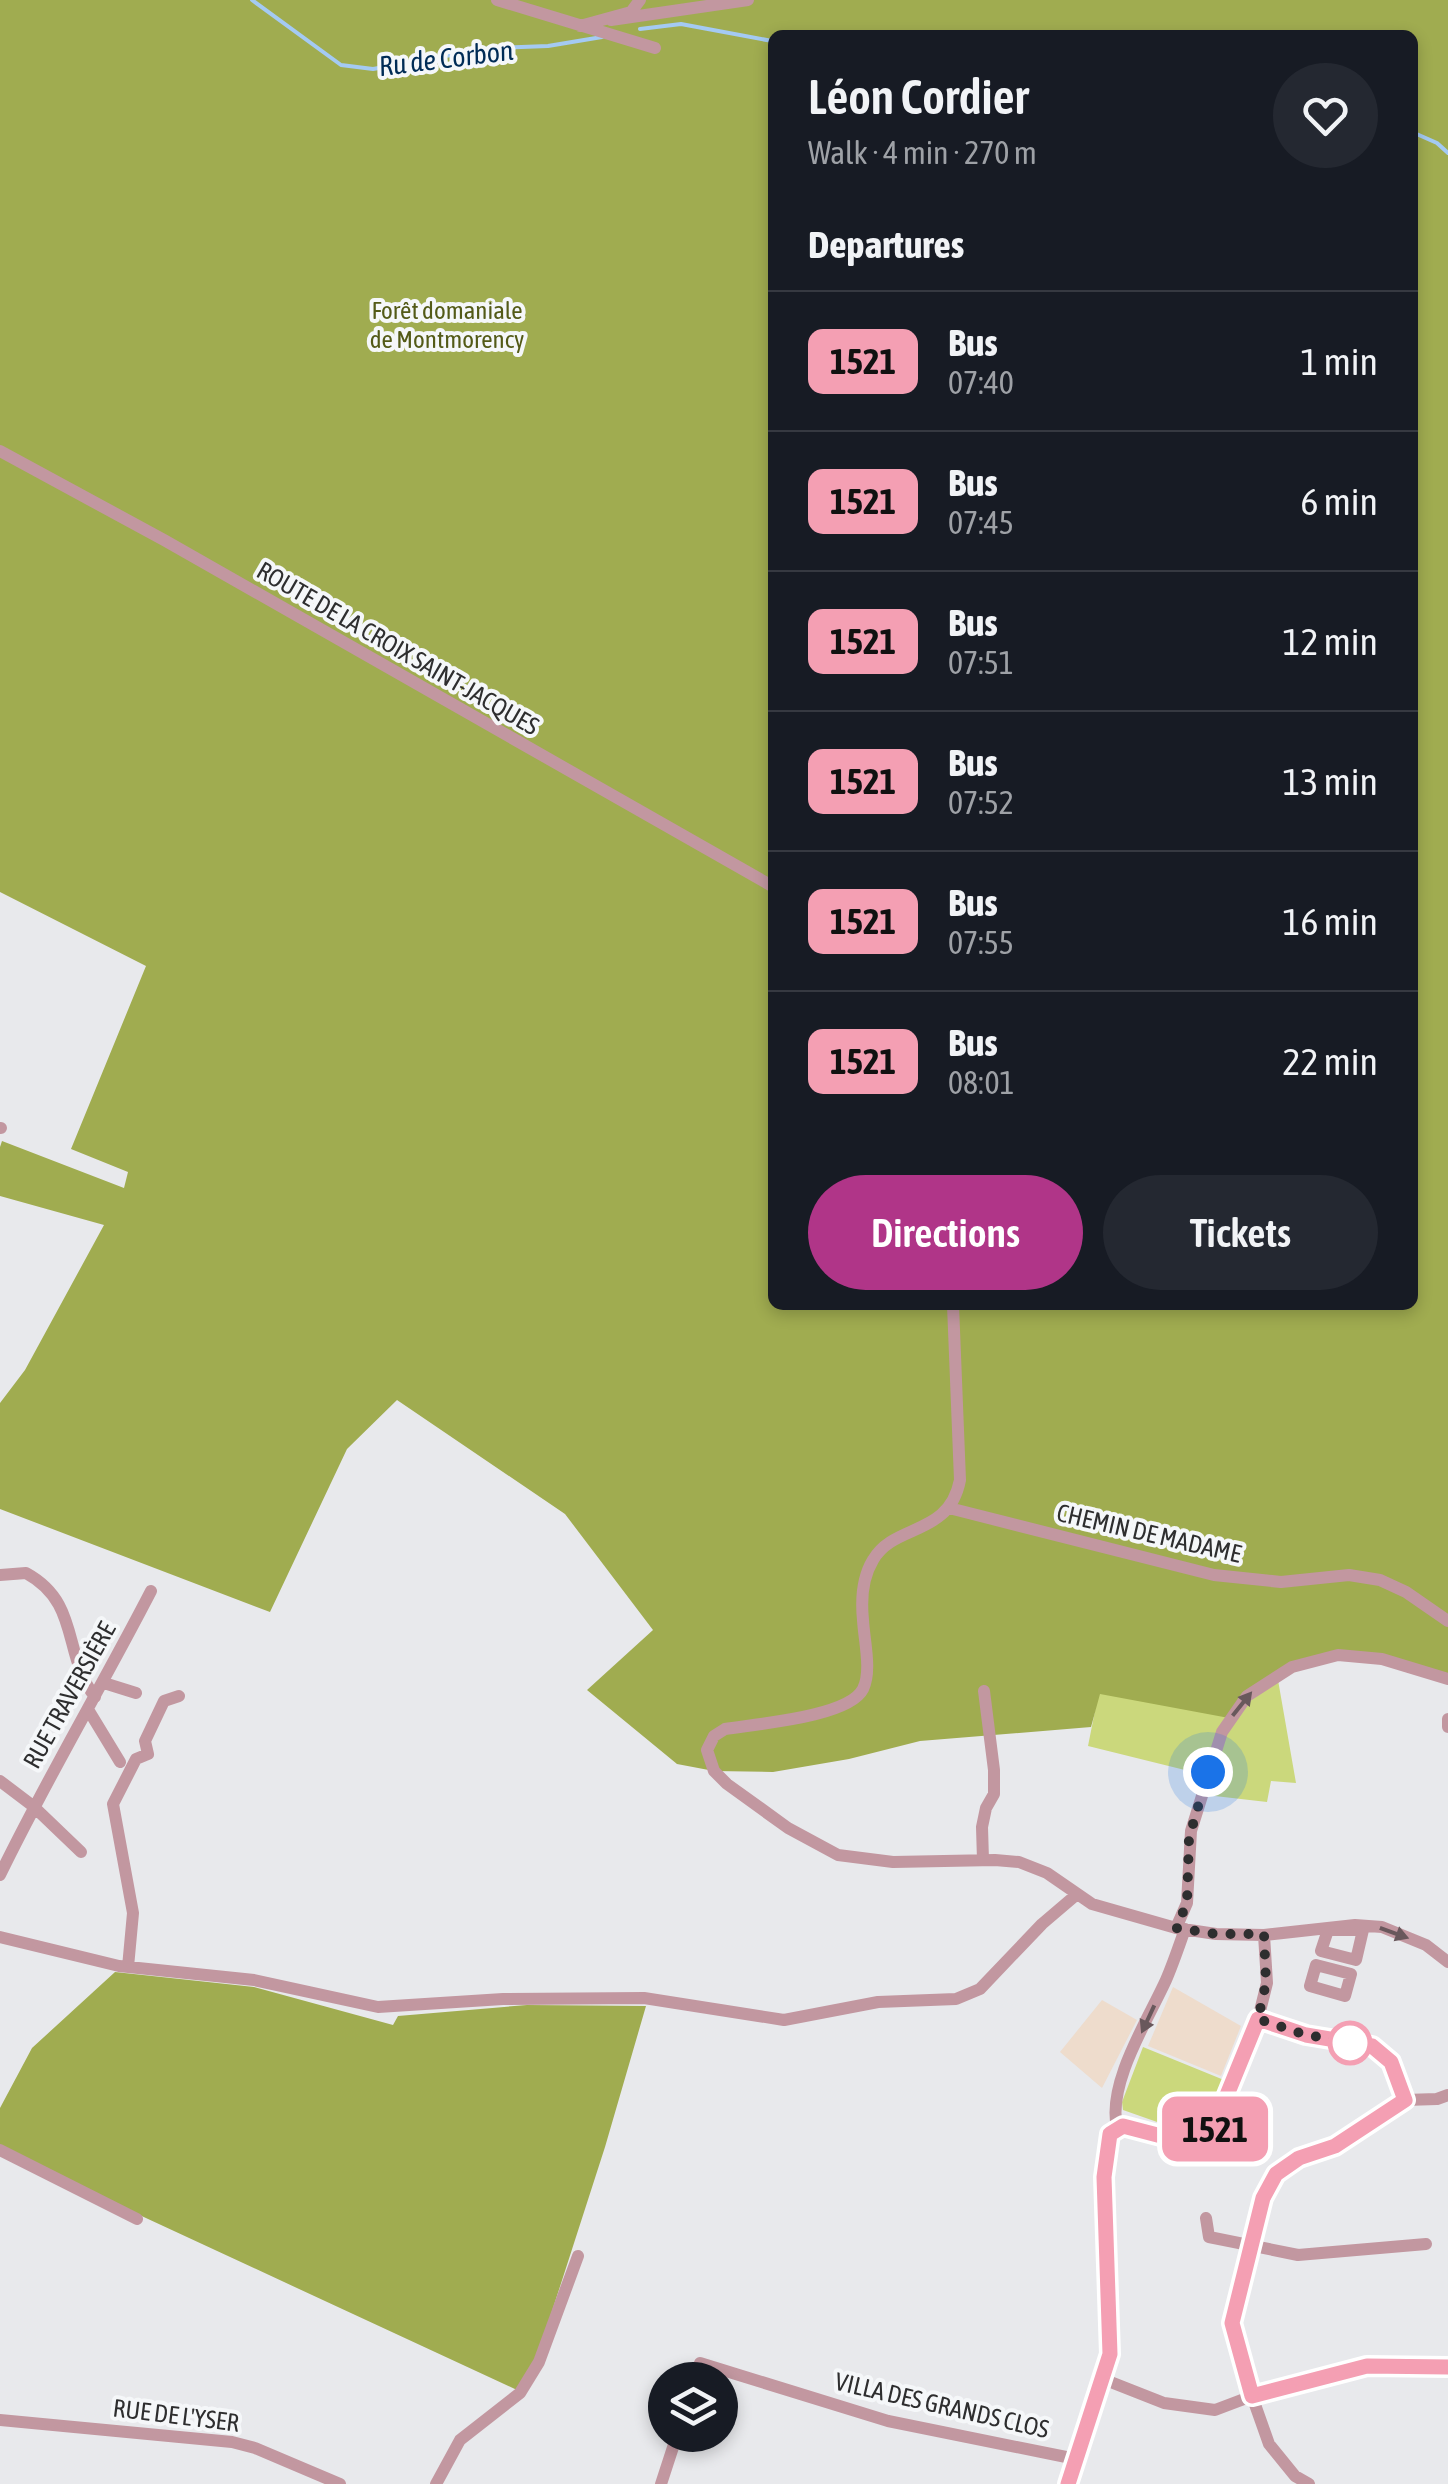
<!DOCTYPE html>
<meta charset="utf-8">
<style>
:root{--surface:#171b24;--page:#242831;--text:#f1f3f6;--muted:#9ea1a6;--line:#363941;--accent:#b03588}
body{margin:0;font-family:"Asap Condensed",sans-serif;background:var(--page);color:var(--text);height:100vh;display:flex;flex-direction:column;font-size:38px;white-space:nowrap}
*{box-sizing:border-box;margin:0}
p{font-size:32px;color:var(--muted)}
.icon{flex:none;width:55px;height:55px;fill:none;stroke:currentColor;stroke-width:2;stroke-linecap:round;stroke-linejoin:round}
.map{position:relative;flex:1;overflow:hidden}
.details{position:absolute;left:768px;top:30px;width:650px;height:1280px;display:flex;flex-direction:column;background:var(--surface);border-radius:15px;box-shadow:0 5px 15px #0003}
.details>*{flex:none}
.badge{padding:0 20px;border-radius:15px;font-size:35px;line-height:65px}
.fabs{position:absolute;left:648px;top:2362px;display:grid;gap:20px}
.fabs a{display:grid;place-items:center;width:90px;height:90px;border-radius:50%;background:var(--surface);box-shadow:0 5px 15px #0003;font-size:50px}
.you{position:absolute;width:50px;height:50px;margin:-25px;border:8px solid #fff;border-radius:50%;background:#1a73e8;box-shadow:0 0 0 15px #1a73e833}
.map>.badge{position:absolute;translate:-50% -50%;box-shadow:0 0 0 5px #fff}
h2{padding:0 40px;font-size:38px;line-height:90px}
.round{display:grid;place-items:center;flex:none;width:105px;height:105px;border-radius:52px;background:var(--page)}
.overview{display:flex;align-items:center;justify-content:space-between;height:170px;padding:0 40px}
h1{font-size:48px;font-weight:600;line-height:75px}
.primary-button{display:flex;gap:20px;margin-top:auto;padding:20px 40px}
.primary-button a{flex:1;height:115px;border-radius:60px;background:var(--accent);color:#fff;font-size:40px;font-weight:600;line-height:115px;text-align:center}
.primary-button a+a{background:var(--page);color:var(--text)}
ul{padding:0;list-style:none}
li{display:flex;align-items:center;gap:30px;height:140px;padding:0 40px;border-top:2px solid var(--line)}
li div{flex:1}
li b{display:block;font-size:38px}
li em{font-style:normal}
li .badge{min-width:110px;font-weight:700;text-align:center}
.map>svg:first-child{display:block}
</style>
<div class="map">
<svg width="1448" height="2484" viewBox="0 0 1448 2484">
<rect width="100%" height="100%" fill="#e8e9ec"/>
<path fill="#eedccc" d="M 1173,1987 L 1241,2026 L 1221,2076 L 1148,2046 Z
M 1102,2000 L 1137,2020 L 1102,2088 L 1060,2052 Z"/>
<path fill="#cbd87c" d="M 1126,1555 L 1448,1666 L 1338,1655 L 1249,1690 L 1205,1775 L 1088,1746 Z
M 1278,1680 L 1296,1783 L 1271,1781 L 1267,1802 L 1206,1795 L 1223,1738 L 1237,1711 Z
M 1143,2047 L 1224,2080 L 1205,2131 L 1197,2136 L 1123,2110 L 1122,2102 Z"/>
<path fill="#a0ac50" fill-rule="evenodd" d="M 0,0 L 1448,0 L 1448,1679 L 1338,1655 L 1292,1667 L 1229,1718 L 1100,1694 L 1091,1727 L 920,1741 L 849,1759 L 773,1772 L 714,1771 L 677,1764 L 587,1690 L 653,1630 L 565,1514 L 397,1400 L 347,1449 L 270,1612 L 0,1509 L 0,1403 L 25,1370 L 104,1225 L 0,1196 L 0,1147 L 2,1141 L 124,1188 L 128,1172 L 71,1149 L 146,966 L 0,892 ZM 772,35 L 1412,35 L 1412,1305 L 772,1305 Z
M 115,1972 L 254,1987 L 393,2025 L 398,2016 L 527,2005 L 646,2006 L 605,2147 L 535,2364 L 517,2390 L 38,2168 L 0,2147 L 0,2108 L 32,2048 Z"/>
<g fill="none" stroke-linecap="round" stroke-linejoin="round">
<path stroke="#a4caf3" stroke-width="4" d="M 252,0 L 341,65 L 373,69 L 490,48 L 548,46 L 602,37
M 640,29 L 681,24 L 772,41
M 1412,132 L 1437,143 L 1448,153"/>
<path stroke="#c297a0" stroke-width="12" d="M 497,0 L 655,48
M 611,20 L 748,0
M 580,26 L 631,12 L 640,0
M 0,451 L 164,540 L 772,886
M 0,1128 L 1,1128
M 953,1305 L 960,1480 C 949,1537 894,1523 873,1560 C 862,1578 861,1600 863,1620 C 864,1640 872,1671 863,1689 C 849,1717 755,1724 725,1729 L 714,1736 L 707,1750 L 714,1771 L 727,1784 L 788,1828 L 838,1855 L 893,1862 L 995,1860 L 1019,1862 L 1047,1873 L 1092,1904 L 1176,1928 L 1216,1934 L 1264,1935 L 1355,1925 L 1382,1927 L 1426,1945 L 1448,1962
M 949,1508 L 1214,1575 L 1281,1582 L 1349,1575 L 1380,1580 L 1406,1592 L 1448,1621
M 0,1575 L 26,1573 C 81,1603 62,1654 95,1697
M 104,1683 L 136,1693
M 89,1711 L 120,1762
M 1448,1719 L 1448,1727
M 0,1781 L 33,1806 L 81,1852
M 983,1860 L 982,1827 L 986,1808 L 994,1794 L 994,1770 L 984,1691
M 0,1875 C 47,1778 102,1686 151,1591
M 1176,1928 L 1187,1903 L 1191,1831 L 1222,1732 L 1247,1696 L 1292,1667 L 1338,1655 L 1382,1659 L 1448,1679
M 1328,1930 L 1363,1930 L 1356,1960 L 1321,1951 Z
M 0,1937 L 119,1966 L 254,1980 L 378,2007 L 503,1999 L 644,1998 L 784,2020 L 878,2002 L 956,1999 L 980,1989 L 1042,1924 L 1076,1895
M 1316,1965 L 1351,1974 L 1345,1996 L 1310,1986 Z
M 128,1967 L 133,1913 L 113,1804 L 136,1759 L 148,1754 L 145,1741 L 164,1701 L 179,1696
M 1258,2019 L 1305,2035 L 1372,2046 L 1391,2063 L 1405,2100
M 1117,2127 C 1146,2126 1190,2159 1213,2134 L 1258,2019 L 1267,1983 L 1264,1935
M 1117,2127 C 1107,2083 1148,2020 1166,1980 C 1173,1964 1179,1946 1185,1929
M 0,2150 L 137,2219
M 1206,2218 L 1209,2237 L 1298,2255 L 1426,2244
M 1103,2379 L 1164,2403 L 1215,2410 L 1252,2396 L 1367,2367 L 1448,2367
M 695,2380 L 700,2363 L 888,2421 L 1076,2459
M 0,2420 L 232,2442 L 255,2448 L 340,2484
M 436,2484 L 460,2440 L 520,2393 L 539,2362 L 578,2256
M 661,2484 L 677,2435
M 1068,2484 L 1109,2354 L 1104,2156 L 1110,2134 L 1117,2127
M 1309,2484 L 1295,2476 L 1269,2444 L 1252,2396 L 1232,2323 L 1263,2198 L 1275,2175 L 1299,2158 L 1335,2146 L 1405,2100 L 1437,2099 L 1448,2095"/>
</g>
<defs><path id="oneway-solid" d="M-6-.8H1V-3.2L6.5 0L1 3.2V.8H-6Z" transform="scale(2.5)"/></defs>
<g fill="#69585c">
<use href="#oneway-solid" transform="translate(1242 1704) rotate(-51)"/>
<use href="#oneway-solid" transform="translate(1394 1933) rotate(20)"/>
<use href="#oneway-solid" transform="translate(1148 2019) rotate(115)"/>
</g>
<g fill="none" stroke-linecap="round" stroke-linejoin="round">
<defs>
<path id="line" d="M 1068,2484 L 1110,2354 L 1104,2177 L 1110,2134 L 1123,2126 L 1188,2143 L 1209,2139 L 1258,2019 L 1306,2035 L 1372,2046 L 1391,2062 L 1405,2100 L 1335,2146 L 1299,2158 L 1276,2174 L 1263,2198 L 1232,2323 L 1252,2396 L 1367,2366 L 1448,2367"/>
</defs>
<use href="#line" stroke="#fff" stroke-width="22"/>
<use href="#line" stroke="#f49fb3" stroke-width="15"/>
<path stroke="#2e2e2f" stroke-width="10" stroke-dasharray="0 18" d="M 1208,1772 L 1189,1838 L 1187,1903 L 1176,1928 L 1216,1934 L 1264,1934 L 1266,1983 L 1258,2019 L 1306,2035 L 1363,2044 L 1350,2043"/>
</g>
<circle fill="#fff" stroke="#f49fb3" stroke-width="5" cx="1350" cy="2043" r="20"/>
<g text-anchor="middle" stroke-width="8" stroke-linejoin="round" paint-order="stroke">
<g font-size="25" fill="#535a17" stroke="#f5f7f9">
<text x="447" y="319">Forêt domaniale<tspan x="447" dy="29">de Montmorency</tspan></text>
</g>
<g font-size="25" fill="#2e2e2f" stroke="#f5f7f9">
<text transform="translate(398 648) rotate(30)" y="9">ROUTE DE LA CROIX SAINT-JACQUES</text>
<text transform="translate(1149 1533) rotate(13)" y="9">CHEMIN DE MADAME</text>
<text transform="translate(69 1695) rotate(-61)" y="9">RUE TRAVERSIÈRE</text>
<text transform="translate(942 2405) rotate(13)" y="9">VILLA DES GRANDS CLOS</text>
<text transform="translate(176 2415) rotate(7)" y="9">RUE DE L'YSER</text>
</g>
<g font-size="28" font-style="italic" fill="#002c56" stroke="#f5f7f9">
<text transform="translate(446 58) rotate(-7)" y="10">Ru de Corbon</text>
</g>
</g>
</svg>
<div class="fabs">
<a><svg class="icon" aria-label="layers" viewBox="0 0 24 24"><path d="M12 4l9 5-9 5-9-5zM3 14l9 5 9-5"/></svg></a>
</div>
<div class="you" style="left:1208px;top:1772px"></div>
<b class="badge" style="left:1215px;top:2129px;background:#f49fb3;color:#111">1521</b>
<section class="details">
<div class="overview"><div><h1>Léon Cordier</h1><p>Walk · 4 min · 270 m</p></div><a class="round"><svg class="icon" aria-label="heart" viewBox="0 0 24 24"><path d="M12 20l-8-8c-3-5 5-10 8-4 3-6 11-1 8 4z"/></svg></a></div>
<h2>Departures</h2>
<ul>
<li><span class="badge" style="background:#f49fb3;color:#111">1521</span><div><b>Bus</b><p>07:40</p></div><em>1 min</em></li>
<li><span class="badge" style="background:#f49fb3;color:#111">1521</span><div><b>Bus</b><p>07:45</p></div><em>6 min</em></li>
<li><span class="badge" style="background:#f49fb3;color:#111">1521</span><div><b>Bus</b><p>07:51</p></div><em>12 min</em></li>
<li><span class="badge" style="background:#f49fb3;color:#111">1521</span><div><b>Bus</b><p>07:52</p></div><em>13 min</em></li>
<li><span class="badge" style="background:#f49fb3;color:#111">1521</span><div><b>Bus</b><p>07:55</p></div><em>16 min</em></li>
<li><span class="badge" style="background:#f49fb3;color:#111">1521</span><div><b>Bus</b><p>08:01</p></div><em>22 min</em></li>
</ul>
<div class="primary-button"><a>Directions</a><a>Tickets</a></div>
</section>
</div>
